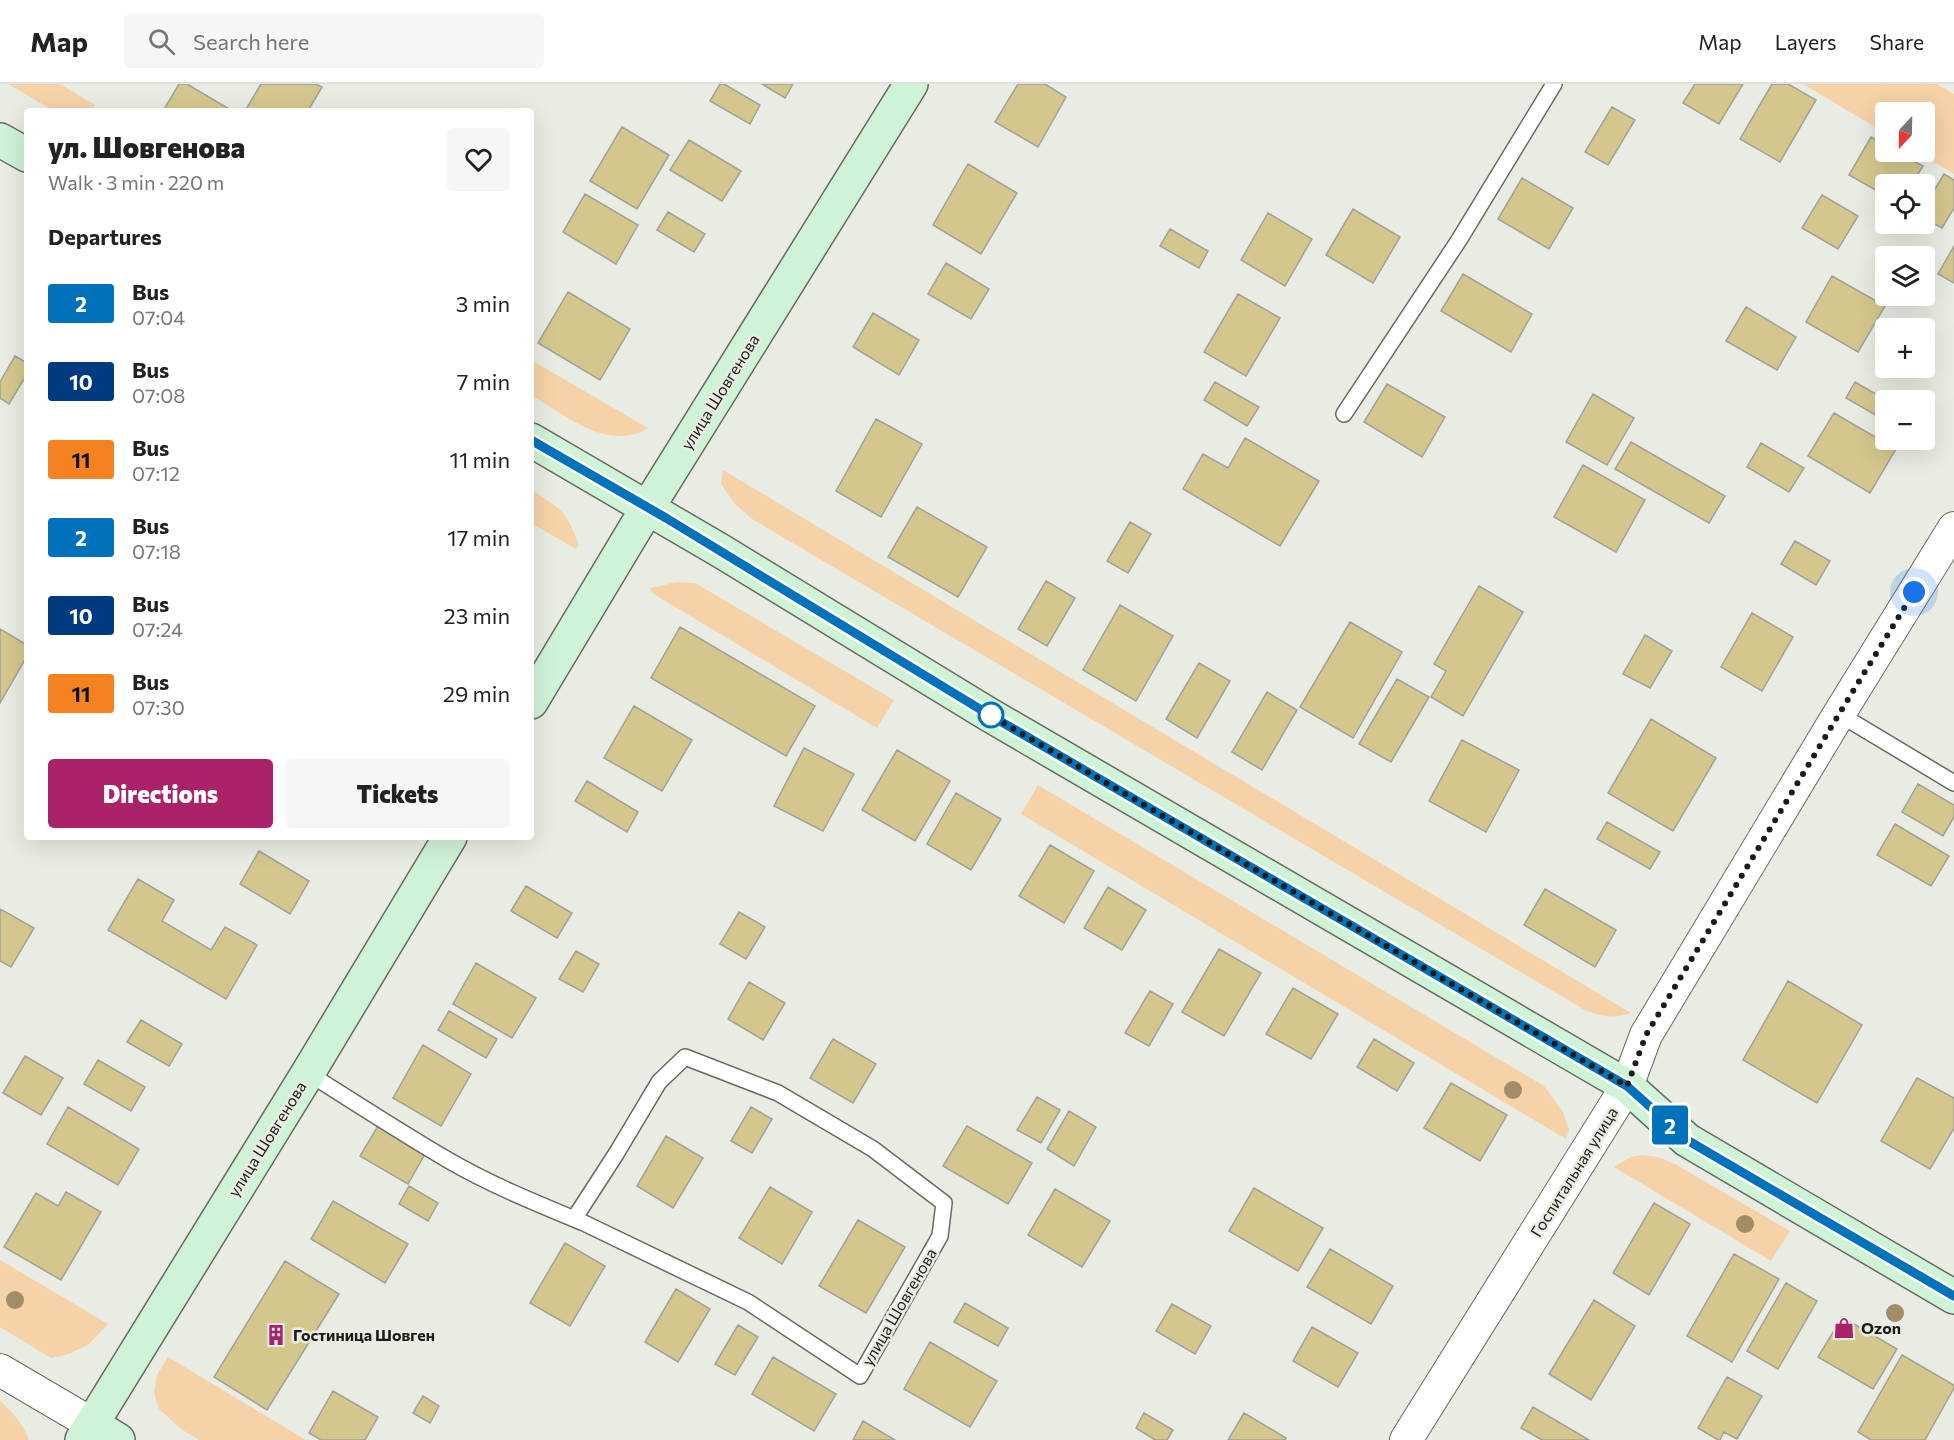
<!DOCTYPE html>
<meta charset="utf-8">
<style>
:root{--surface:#fff;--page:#f6f6f6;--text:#222;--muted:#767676;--line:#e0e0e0;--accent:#a9226a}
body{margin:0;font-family:Commissioner,sans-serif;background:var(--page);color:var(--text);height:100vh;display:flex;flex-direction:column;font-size:22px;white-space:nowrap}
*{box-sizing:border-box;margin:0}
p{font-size:20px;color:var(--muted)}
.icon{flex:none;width:33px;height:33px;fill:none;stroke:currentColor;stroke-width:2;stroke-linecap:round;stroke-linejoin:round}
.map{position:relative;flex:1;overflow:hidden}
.sheet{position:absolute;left:24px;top:24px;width:510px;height:732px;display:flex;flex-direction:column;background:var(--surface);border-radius:6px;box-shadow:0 6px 24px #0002}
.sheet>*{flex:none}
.badge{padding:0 12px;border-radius:4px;font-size:21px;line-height:39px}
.needle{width:39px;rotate:202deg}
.tools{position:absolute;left:1875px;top:18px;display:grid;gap:12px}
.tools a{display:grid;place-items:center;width:60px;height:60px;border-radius:6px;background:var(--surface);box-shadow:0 6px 24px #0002;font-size:30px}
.you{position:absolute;width:30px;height:30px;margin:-15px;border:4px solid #fff;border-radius:50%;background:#1a73e8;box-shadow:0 0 0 9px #1a73e833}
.map>.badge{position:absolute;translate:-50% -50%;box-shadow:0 0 0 3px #fff}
h2{padding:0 24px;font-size:22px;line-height:54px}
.round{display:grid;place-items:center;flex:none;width:63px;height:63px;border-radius:6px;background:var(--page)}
.summary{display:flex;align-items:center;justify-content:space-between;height:102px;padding:0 24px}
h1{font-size:28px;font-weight:800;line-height:45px}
.primary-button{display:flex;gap:12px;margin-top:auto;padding:12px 24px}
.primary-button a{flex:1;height:69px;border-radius:6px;background:var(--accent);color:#fff;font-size:24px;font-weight:800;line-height:69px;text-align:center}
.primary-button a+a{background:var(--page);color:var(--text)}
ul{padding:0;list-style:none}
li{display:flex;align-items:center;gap:18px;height:78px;padding:0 24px}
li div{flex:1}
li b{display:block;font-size:22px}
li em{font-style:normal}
li .badge{min-width:66px;font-weight:700;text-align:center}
header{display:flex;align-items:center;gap:36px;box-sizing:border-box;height:84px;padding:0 30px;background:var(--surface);border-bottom:2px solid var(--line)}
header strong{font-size:28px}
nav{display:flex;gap:33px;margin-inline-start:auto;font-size:21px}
.search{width:420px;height:54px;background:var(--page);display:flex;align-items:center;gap:15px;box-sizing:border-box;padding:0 21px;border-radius:6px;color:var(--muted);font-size:22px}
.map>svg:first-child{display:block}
</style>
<header>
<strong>Map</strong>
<div class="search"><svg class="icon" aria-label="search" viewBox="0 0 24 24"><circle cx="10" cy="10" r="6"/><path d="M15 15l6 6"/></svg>Search here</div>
<nav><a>Map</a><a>Layers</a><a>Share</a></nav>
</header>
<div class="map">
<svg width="1954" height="1356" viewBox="0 0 1954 1356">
<rect width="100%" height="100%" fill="#e8ece2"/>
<path fill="#f6d2a8" d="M 8,0 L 60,0 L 95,21 L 91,27 L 54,27 Z
M 1803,0 L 1937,0 L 1954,10 L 1954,90 L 1917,68 L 1924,68 L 1924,28 L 1886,28 L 1885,49 Z
M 531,276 L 648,344 C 608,369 564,330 531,311 Z
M 723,386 L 1631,929 C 1612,935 1604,933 1585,926 L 752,435 L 734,419 L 721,400 Z
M 531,406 C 562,425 566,427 579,461 L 576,465 L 531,439 Z
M 677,498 L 695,499 L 894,616 L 877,644 L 652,509 L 650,504 Z
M 1038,701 L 1544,1002 L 1563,1028 L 1569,1046 L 1566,1055 L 1021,730 Z
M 1642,1071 L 1658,1073 L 1675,1080 L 1790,1147 L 1771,1177 L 1614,1083 L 1631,1073 Z
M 0,1176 L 108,1240 L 88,1261 L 66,1271 L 51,1274 L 0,1243 Z
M 168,1273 L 306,1356 L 199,1356 L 181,1345 L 159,1325 L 154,1308 L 157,1291 Z
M 0,1317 C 13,1328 23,1340 29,1356 L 0,1356 Z"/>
<path fill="#d4c78d" stroke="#a2a198" stroke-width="1.5" d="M 179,0 L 187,0 L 231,26 L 163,27 Z
M 261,0 L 316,0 L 322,3 L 308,27 L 245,27 Z
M 720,0 L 724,0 L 760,21 L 750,40 L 710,17 Z
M 762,0 L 793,0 L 785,14 Z
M 1018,0 L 1045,0 L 1066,13 L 1038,63 L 995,38 Z
M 1695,0 L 1743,0 L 1719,40 L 1683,19 Z
M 1772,0 L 1788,0 L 1816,16 L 1780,78 L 1740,55 Z
M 1612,23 L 1635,36 L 1608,81 L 1585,68 Z
M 622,43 L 669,71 L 637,125 L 590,97 Z
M 1871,53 L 1886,61 L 1886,68 L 1897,68 L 1923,82 L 1912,100 L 1886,100 L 1886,112 L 1849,91 Z
M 689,56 L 741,87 L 722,117 L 670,86 Z
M 968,80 L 1017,109 L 981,170 L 933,141 Z
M 1944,90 L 1954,96 L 1954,124 L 1942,144 L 1924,134 L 1924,123 Z
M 1522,94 L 1573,124 L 1549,165 L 1498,135 Z
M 585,110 L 638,141 L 616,180 L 563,148 Z
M 1822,111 L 1858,132 L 1838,165 L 1802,144 Z
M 1353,125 L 1400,153 L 1373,199 L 1326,171 Z
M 668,128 L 705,150 L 694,168 L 657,146 Z
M 1268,129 L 1312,155 L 1285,202 L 1241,176 Z
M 1170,145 L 1208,167 L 1199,184 L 1160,162 Z
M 1954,162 L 1954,199 L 1938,190 Z
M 946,179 L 989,205 L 971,235 L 928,210 Z
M 1463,190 L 1532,230 L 1511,268 L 1441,227 Z
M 1832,192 L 1885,222 L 1858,268 L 1806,238 Z
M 568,208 L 630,245 L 600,296 L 538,259 Z
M 1238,210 L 1280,234 L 1246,292 L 1204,268 Z
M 1746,223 L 1796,253 L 1777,286 L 1726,257 Z
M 873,229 L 919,256 L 899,291 L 853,263 Z
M 15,272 L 27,279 L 27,290 L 9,320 L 0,314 L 0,298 Z
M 1215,298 L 1259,323 L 1247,342 L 1204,316 Z
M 1855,298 L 1886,316 L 1886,337 L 1846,314 Z
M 1387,300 L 1445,333 L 1422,373 L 1364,338 Z
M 1593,310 L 1634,334 L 1607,381 L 1566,358 Z
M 1834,329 L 1896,365 L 1870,409 L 1808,372 Z
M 876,335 L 922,360 L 881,433 L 836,407 Z
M 1245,354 L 1319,397 L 1280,462 L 1183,405 L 1203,370 L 1228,384 Z
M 1631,358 L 1725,412 L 1709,439 L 1615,385 Z
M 1761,359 L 1804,384 L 1789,408 L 1747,383 Z
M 1583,381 L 1645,416 L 1616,468 L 1554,433 Z
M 917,423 L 987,463 L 958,513 L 888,473 Z
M 1130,438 L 1151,450 L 1128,489 L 1107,477 Z
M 1795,457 L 1830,477 L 1816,501 L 1781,480 Z
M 1046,497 L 1075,514 L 1047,562 L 1018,545 Z
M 1479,502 L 1523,528 L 1463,632 L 1431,613 L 1446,587 L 1434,580 Z
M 1120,521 L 1173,552 L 1136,617 L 1083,586 Z
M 1752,529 L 1793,553 L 1762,607 L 1721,583 Z
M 1350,538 L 1402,568 L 1353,654 L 1300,623 Z
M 680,543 L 815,622 L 786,672 L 651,594 Z
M 0,545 L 27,561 L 27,572 L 0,619 Z
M 1645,551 L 1672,567 L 1650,604 L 1623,590 Z
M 1199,579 L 1230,597 L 1197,654 L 1166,635 Z
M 1397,595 L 1429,613 L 1391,678 L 1359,660 Z
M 1267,608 L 1297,626 L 1262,686 L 1232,668 Z
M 634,622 L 692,656 L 662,707 L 604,674 Z
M 1651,635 L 1716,674 L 1673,747 L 1608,709 Z
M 1462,656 L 1519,686 L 1486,748 L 1429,717 Z
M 804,664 L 854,690 L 823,747 L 774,722 Z
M 897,666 L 950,697 L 915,757 L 862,726 Z
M 587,697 L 638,728 L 627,748 L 575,717 Z
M 1918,700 L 1954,721 L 1954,733 L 1943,752 L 1902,728 Z
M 956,709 L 1001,735 L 971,786 L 927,760 Z
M 1607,738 L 1660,768 L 1650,785 L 1597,755 Z
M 1895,740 L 1949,772 L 1931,802 L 1877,771 Z
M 1050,761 L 1094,787 L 1064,839 L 1019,812 Z
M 259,767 L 309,797 L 290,830 L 240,800 Z
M 138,795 L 174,816 L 162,837 L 211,866 L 225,843 L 257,861 L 226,915 L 108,846 Z
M 526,802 L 572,829 L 557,854 L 511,827 Z
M 1108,803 L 1146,826 L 1122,866 L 1084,844 Z
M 1545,805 L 1616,846 L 1595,883 L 1524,841 Z
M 0,825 L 34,844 L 11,883 L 0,877 Z
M 739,828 L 765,843 L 746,875 L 720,860 Z
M 1219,865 L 1261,889 L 1224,952 L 1182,928 Z
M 576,867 L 599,880 L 583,908 L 559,895 Z
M 476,879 L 536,914 L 512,954 L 453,920 Z
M 1788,897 L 1862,941 L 1817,1019 L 1743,976 Z
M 749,898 L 785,919 L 763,956 L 728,935 Z
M 1293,904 L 1338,930 L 1311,975 L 1266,950 Z
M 1150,907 L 1173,920 L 1149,962 L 1125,949 Z
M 449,927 L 497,955 L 486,974 L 438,946 Z
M 141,936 L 182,960 L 169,982 L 127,958 Z
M 833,955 L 876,980 L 853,1019 L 810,994 Z
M 1374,955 L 1414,979 L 1397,1007 L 1357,983 Z
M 423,961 L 471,990 L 441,1042 L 393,1014 Z
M 25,972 L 63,994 L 41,1031 L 3,1009 Z
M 98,976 L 145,1003 L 131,1027 L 84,1000 Z
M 1917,994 L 1954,1014 L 1954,1044 L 1930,1085 L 1881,1057 Z
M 1451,999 L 1507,1031 L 1480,1077 L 1424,1044 Z
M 1037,1013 L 1060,1026 L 1041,1059 L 1017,1046 Z
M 68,1023 L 139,1065 L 118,1101 L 47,1060 Z
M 751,1023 L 772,1035 L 752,1069 L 731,1057 Z
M 1069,1027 L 1096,1043 L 1074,1082 L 1047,1065 Z
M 378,1042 L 425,1070 L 408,1100 L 360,1072 Z
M 967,1042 L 1032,1079 L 1008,1120 L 943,1082 Z
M 666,1052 L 703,1074 L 673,1124 L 637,1102 Z
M 409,1102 L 438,1119 L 428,1137 L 399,1120 Z
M 770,1103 L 812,1128 L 782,1180 L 739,1154 Z
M 1254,1104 L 1323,1144 L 1298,1187 L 1229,1147 Z
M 1055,1105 L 1110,1137 L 1082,1183 L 1028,1151 Z
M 66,1108 L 101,1128 L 61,1196 L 4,1163 L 36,1109 L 58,1122 Z
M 333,1117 L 408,1160 L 385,1199 L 311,1155 Z
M 1654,1119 L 1690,1140 L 1649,1211 L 1613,1189 Z
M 858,1136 L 905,1163 L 866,1229 L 819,1202 Z
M 565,1159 L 605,1182 L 570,1242 L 530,1219 Z
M 1330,1165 L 1393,1202 L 1371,1240 L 1307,1203 Z
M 1734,1170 L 1779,1195 L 1732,1278 L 1687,1252 Z
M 285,1177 L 339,1210 L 267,1326 L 214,1293 Z
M 1786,1199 L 1817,1217 L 1778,1285 L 1747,1267 Z
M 676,1205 L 710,1225 L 678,1278 L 645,1258 Z
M 1594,1216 L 1635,1242 L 1591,1316 L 1549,1290 Z
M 965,1219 L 1008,1244 L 998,1262 L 954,1238 Z
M 1172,1220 L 1211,1242 L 1195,1270 L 1156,1247 Z
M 1842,1233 L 1897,1265 L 1873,1305 L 1818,1273 Z
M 738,1241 L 758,1253 L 735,1291 L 715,1280 Z
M 1312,1243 L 1358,1269 L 1338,1303 L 1293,1277 Z
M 930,1258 L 997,1297 L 970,1343 L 904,1305 Z
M 1902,1271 L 1954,1301 L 1954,1304 L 1925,1356 L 1871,1356 L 1858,1348 Z
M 773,1273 L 836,1310 L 814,1347 L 752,1310 Z
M 1727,1293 L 1762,1312 L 1737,1355 L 1724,1348 L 1720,1356 L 1718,1356 L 1698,1344 Z
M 333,1307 L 378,1333 L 365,1356 L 321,1356 L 309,1349 Z
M 423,1312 L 439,1322 L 430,1339 L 413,1329 Z
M 1533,1323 L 1589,1356 L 1542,1356 L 1521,1344 Z
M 1144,1329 L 1173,1346 L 1167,1356 L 1155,1356 L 1136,1344 Z
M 1244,1329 L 1286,1354 L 1285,1356 L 1228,1356 Z
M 863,1337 L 895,1356 L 853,1356 Z"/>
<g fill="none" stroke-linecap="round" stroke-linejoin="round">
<defs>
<path id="lane" d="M 1344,330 L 1459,156 L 1554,0
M 1839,630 L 1954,699
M 308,989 C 354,1018 400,1048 448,1076 C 491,1101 538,1120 584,1139 L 748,1218 L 860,1292 L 940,1152 L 944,1119 L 873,1065 L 778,1009 L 685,973 L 659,998 L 616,1070 L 574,1135"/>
<path id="street" d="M 0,1286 L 92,1340
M 1406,1356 L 1627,1002 L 1646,951 L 1839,630 L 1954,444"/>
<path id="secondary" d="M 0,56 L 27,71
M 531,356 L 721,467 L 988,630 L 1627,1002 L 1687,1056 L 1954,1213
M 531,618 L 648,423 L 911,0
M 92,1340 L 118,1356
M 82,1356 L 308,989 L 450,753"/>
</defs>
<use href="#lane" stroke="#676a62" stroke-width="18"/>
<use href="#street" stroke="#676a62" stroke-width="34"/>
<use href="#secondary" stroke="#676a62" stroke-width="36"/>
<use href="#lane" stroke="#fff" stroke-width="15"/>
<use href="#street" stroke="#fff" stroke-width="32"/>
<use href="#secondary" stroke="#cff3d7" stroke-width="33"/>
</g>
<g fill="#a18e69">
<circle cx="1513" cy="1006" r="9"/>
<circle cx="1745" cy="1140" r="9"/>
<circle cx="15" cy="1216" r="9"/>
<circle cx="1895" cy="1229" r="9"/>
</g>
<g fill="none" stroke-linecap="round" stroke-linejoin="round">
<defs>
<path id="line" d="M 531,356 L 666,434 L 988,630 L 1627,1002 L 1687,1056 L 1954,1212"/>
</defs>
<use href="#line" stroke="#fff" stroke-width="14"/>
<use href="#line" stroke="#0072bc" stroke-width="9"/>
<path stroke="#1b1c19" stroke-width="6" stroke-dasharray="0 10.8" d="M 991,631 L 988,630 L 1627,1002 L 1646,951 L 1839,630 L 1914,508"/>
</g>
<defs>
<symbol id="shop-bare" viewBox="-9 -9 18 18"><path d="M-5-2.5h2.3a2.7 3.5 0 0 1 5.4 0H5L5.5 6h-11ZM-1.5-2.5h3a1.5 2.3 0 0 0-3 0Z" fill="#a9226a" stroke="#e8ece2" stroke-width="2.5" paint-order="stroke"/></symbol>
<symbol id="building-bare" viewBox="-9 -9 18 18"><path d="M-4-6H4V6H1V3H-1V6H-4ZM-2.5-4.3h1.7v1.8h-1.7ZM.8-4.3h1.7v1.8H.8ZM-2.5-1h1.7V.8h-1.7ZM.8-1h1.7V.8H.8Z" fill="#a9226a" stroke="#e8ece2" stroke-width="2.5" paint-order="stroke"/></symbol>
</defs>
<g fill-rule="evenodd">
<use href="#shop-bare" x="1829" y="1229" width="30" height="30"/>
<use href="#building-bare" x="261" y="1236" width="30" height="30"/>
</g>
<circle fill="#fff" stroke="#0072bc" stroke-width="3" cx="991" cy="631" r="12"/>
<g text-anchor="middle" stroke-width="5" stroke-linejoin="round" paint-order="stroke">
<g font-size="16" fill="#1b1c19" stroke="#e8ece2">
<text transform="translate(720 308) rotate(-58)" y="6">улица Шовгенова</text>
<text transform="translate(267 1055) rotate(-58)" y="6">улица Шовгенова</text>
<text transform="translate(1574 1088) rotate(-58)" y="6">Госпитальная улица</text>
<text transform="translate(899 1223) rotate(-60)" y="6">улица Шовгенова</text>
</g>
<g font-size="16" font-weight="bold" fill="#1b1c19" stroke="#e8ece2" text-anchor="start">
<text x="1861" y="1250">Ozon</text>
<text x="293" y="1257">Гостиница Шовген</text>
</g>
</g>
</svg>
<div class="tools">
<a><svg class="needle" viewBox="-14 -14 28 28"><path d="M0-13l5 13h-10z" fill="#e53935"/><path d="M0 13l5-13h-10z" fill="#767676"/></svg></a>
<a><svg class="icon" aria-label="locate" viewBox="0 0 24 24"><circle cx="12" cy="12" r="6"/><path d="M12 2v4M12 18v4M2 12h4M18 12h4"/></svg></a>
<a><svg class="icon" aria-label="layers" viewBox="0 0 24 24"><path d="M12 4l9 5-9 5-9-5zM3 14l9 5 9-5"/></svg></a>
<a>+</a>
<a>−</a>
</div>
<div class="you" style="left:1914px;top:508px"></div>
<b class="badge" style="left:1670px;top:1041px;background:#0072bc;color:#fff">2</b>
<section class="sheet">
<div class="summary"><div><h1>ул. Шовгенова</h1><p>Walk · 3 min · 220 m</p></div><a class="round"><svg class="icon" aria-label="heart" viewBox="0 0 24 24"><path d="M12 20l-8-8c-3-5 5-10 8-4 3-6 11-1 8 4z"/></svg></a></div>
<h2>Departures</h2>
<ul>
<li><span class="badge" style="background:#0072bc;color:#fff">2</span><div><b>Bus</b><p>07:04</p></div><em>3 min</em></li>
<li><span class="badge" style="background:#003b80;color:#fff">10</span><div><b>Bus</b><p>07:08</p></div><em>7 min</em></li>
<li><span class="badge" style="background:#f58220;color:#111">11</span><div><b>Bus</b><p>07:12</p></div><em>11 min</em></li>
<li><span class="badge" style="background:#0072bc;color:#fff">2</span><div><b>Bus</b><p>07:18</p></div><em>17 min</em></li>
<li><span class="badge" style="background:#003b80;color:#fff">10</span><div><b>Bus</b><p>07:24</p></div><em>23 min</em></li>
<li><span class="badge" style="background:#f58220;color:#111">11</span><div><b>Bus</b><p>07:30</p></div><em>29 min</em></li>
</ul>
<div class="primary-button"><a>Directions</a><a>Tickets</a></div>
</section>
</div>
